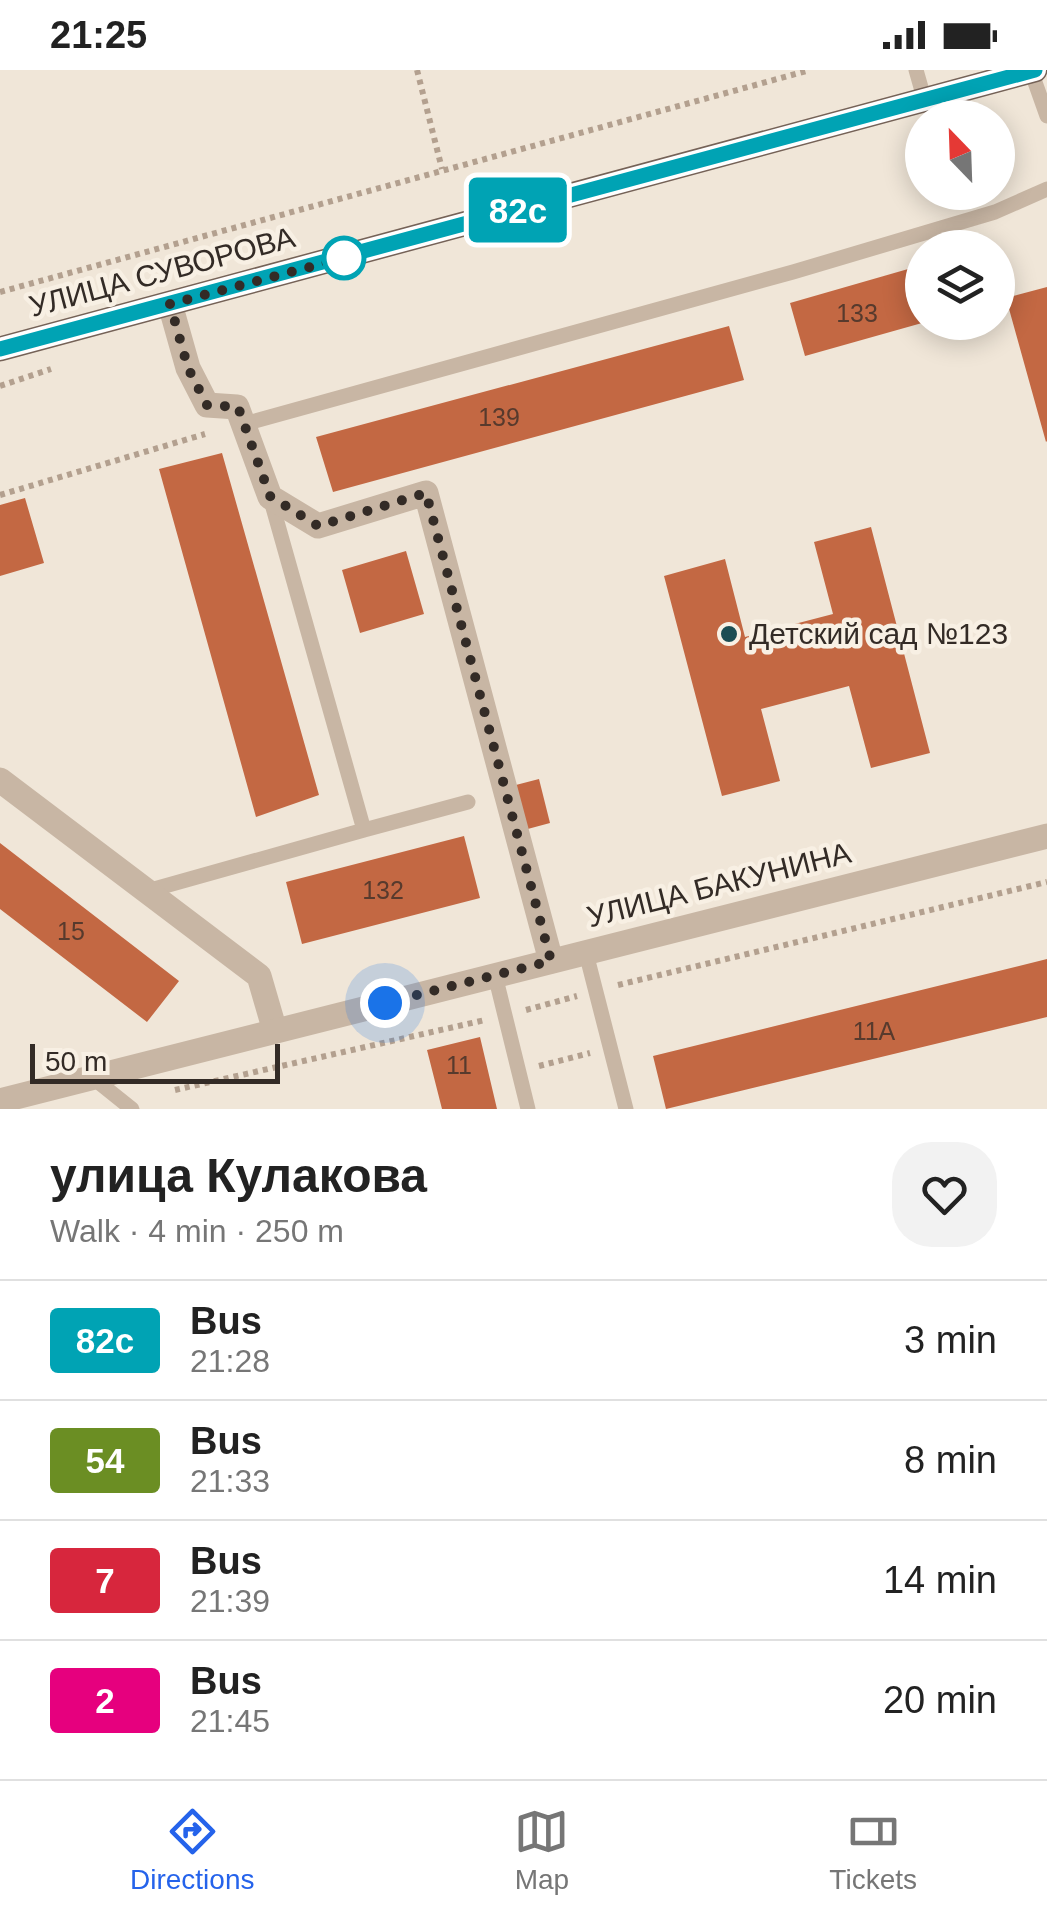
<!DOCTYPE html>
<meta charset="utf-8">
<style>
:root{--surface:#fff;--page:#f2f2f2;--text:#222;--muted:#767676;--line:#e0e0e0;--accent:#2563eb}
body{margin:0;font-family:Arial,sans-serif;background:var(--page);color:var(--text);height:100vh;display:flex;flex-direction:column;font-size:38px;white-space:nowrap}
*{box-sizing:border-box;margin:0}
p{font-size:32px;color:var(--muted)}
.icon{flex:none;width:55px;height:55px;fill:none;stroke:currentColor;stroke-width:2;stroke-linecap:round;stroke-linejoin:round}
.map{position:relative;height:1039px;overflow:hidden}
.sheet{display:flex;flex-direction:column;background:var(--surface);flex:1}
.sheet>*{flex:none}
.badge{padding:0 20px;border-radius:8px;font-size:35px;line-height:65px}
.needle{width:65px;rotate:337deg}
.fabs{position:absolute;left:905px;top:30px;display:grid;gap:20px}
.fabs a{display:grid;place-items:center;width:110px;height:110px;border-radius:50%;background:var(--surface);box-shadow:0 5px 25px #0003;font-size:50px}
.scale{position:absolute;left:30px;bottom:25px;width:250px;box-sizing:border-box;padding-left:10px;border:5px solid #332b26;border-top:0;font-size:28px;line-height:35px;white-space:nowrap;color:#332b26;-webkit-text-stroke:8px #f8f0e4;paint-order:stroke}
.you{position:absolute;width:50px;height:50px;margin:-25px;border:8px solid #fff;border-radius:50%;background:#1a73e8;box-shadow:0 0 0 15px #1a73e833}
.map>.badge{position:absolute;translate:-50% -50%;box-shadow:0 0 0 5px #fff}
.round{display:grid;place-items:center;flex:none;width:105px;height:105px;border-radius:40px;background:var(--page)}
.overview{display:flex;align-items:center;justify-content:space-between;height:170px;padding:0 50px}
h1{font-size:48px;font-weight:700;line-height:75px}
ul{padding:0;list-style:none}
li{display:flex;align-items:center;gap:30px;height:120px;padding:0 50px;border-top:2px solid var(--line)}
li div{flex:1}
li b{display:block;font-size:38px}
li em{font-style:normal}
li .badge{min-width:110px;font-weight:700;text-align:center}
.status{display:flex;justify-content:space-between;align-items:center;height:70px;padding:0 50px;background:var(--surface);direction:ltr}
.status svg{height:28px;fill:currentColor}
.tab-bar{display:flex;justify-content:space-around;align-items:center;height:140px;border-top:2px solid var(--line);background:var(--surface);font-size:28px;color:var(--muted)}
.tab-bar a{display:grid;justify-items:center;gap:5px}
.tab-bar .on{color:var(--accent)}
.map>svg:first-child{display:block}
</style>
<div class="status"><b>21:25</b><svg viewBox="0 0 49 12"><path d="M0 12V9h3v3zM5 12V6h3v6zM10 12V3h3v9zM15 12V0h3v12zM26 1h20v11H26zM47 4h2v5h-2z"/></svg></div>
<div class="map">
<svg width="1047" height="1039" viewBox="0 0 1047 1039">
<rect width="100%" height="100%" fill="#f0e6d8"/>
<path fill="#c36843" d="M 922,195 L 922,253 L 805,286 L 790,233 Z
M 1047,217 L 1047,371 L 1046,372 L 1006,228 Z
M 729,256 L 744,310 L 333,422 L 316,367 Z
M 222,383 L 319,725 L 256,747 L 159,399 Z
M 25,428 L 44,493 L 0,506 L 0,435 Z
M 871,457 L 930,683 L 871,698 L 849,616 L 761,639 L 780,711 L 722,726 L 664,506 L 725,489 L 745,567 L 833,544 L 814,472 Z
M 406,481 L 424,544 L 360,563 L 342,500 Z
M 539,709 L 550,753 L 524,760 L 512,716 Z
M 464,766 L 480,828 L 302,874 L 286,812 Z
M 0,773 L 179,911 L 147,952 L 0,839 Z
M 1047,889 L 1047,947 L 666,1039 L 653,986 Z
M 480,967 L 497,1039 L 442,1039 L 427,980 Z"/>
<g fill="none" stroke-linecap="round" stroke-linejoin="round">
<path stroke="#b3a08f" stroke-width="6" stroke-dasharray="5 5" stroke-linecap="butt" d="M 417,0 L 442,99
M 0,222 L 810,0
M 0,316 L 51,299
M 0,425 L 205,364
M 618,915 L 1047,812
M 526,940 L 577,926
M 539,996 L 590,983
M 175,1020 L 485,950"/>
<path stroke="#c8b6a4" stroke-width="15" d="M 916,0 L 924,28
M 1031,1 L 1047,46
M 244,354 L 793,202 L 995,142 L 1047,119
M 364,760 L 468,732
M 147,821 L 364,760 L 270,427
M 586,883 L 626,1039
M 495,905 L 528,1039
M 92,1007 L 132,1039"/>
<path stroke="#c8b6a4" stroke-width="25" d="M 170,234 L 188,298 L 207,335 L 237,337 L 270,427 L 318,456 L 426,423 L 551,891
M 0,710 L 259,906 L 275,961"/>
<path stroke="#c8b6a4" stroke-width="25" d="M 0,1031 L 1047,766"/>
<path stroke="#756257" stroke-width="25" d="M 0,279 L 1035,0"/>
</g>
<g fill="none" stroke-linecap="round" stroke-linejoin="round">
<defs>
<path id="line" d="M 0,279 L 1035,0"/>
</defs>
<use href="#line" stroke="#fff" stroke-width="22"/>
<use href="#line" stroke="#00a3b4" stroke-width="15"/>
<path stroke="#332b26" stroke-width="10" stroke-dasharray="0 18" d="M 344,188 L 170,234 L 188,298 L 207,335 L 238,337 L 270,426 L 318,456 L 426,423 L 551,891 L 385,933"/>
</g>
<circle fill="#fff" stroke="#00a3b4" stroke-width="5" cx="344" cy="188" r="20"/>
<circle fill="#1c4d53" stroke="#f8f0e4" stroke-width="4" cx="729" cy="564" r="10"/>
<g text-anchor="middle" stroke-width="9" stroke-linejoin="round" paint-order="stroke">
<g font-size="25" fill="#573a2d">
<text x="857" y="252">133</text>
<text x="499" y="356">139</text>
<text x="383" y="829">132</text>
<text x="71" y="870">15</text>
<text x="874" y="970">11А</text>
<text x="459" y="1004">11</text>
</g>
<g font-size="30" fill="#332b26" stroke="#f8f0e4">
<text transform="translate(162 202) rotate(-15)" y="10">УЛИЦА СУВОРОВА</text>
<text transform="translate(719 815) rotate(-14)" y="10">УЛИЦА БАКУНИНА</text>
</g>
<g font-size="30" fill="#332b26" stroke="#f8f0e4" text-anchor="start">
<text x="749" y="574">Детский сад №123</text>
</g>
</g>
</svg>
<div class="fabs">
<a><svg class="needle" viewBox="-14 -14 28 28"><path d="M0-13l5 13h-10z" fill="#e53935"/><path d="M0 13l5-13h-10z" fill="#767676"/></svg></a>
<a><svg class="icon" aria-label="layers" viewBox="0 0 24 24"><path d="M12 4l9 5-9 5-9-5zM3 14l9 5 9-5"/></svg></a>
</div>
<div class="scale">50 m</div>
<div class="you" style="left:385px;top:933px"></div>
<b class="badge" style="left:518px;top:140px;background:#00a3b4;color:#fff">82с</b>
</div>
<section class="sheet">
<div class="overview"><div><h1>улица Кулакова</h1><p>Walk · 4 min · 250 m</p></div><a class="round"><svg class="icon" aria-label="heart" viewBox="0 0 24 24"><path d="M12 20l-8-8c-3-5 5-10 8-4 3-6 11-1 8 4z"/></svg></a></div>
<ul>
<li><span class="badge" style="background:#00a3b4;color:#fff">82с</span><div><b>Bus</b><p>21:28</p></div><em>3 min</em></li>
<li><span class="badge" style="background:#6b8e23;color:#fff">54</span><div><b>Bus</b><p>21:33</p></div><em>8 min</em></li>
<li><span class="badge" style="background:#d7263d;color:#fff">7</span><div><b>Bus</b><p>21:39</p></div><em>14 min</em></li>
<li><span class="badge" style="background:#e6007e;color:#fff">2</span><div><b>Bus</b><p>21:45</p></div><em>20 min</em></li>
</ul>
</section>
<nav class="tab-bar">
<a class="on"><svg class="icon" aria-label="directions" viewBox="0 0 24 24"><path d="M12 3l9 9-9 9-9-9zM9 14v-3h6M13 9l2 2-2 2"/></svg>Directions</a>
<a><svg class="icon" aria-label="map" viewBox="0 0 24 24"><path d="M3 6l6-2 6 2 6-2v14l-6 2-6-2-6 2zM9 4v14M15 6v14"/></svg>Map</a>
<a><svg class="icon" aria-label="tickets" viewBox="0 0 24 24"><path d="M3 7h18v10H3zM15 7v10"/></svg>Tickets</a>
</nav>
